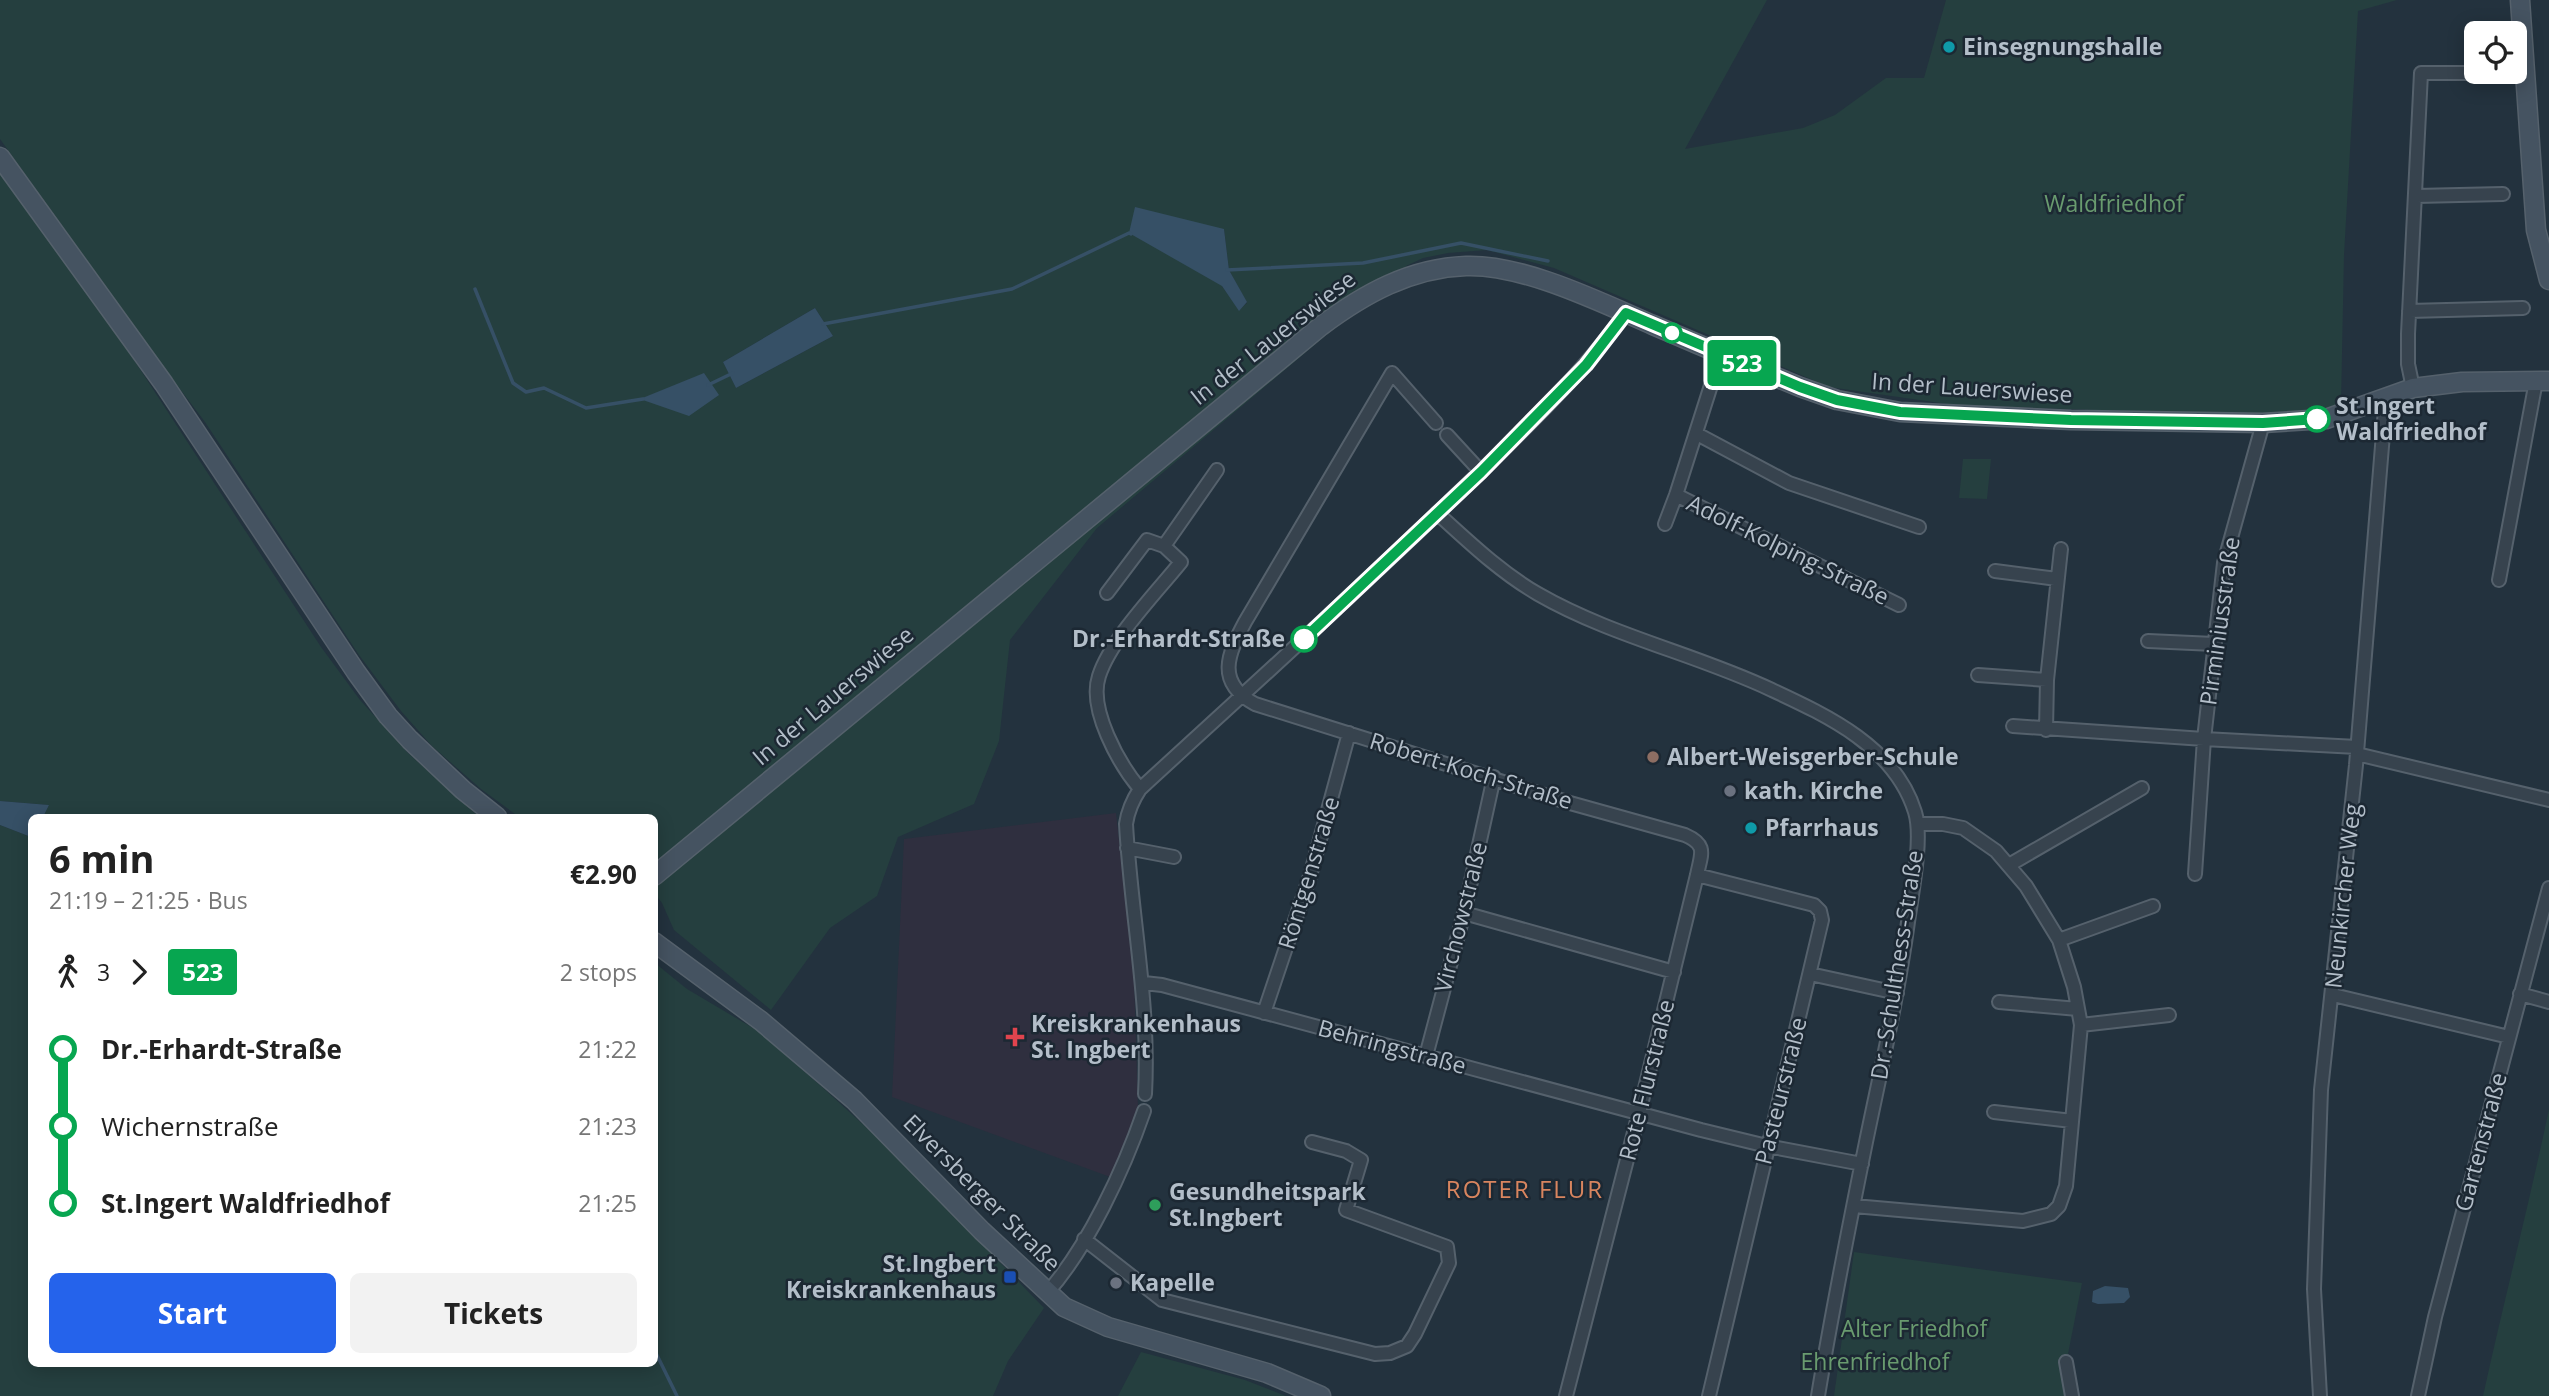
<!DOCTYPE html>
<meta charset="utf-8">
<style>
:root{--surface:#fff;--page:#f2f2f2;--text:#222;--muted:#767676;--accent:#2563eb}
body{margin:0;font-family:"Open Sans",sans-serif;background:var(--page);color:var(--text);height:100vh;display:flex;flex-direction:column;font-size:26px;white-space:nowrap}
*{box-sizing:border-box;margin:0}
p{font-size:23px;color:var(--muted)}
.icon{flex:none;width:38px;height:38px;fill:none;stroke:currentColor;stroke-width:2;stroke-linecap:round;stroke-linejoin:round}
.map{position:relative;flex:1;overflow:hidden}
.details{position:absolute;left:28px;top:814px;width:630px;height:553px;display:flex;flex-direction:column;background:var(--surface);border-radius:10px;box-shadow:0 4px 18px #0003}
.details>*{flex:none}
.badge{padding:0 14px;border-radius:5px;font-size:24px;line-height:46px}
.buttons{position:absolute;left:2464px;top:21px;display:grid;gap:14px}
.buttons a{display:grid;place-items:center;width:63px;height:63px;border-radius:10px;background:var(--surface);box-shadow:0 4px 18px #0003;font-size:35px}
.map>.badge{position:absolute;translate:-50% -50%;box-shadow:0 0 0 4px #fff}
.legs{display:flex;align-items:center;gap:10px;height:77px;padding:0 21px;font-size:23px}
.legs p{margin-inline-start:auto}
.headline{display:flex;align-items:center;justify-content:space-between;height:119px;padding:0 21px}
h1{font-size:38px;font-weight:700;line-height:52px}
.button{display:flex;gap:14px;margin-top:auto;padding:14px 21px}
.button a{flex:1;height:80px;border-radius:10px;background:var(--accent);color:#fff;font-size:28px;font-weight:700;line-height:80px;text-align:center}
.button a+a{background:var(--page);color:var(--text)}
ul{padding:0 21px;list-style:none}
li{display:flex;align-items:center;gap:24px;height:77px;font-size:26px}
li i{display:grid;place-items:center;width:10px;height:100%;margin:0 9px;background:currentColor}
li i::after{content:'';width:18px;height:18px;margin:-9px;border:5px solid;border-radius:50%;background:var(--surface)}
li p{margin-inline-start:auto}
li:first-child i{background:linear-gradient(#0000 50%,currentColor 0)}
li:last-child i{background:linear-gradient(currentColor 50%,#0000 0)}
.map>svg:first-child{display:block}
</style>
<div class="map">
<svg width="2549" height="1396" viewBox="0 0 2549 1396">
<rect width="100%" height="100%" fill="#23323e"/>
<path fill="#2f2f3f" d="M 1116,813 L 1134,976 L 1138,1108 L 1113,1178 L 892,1097 L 904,839 Z"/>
<path fill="#253f3f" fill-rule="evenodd" d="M 0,0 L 1767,0 L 1685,149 L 1803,128 L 1835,115 L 1886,78 L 1924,78 L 1946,0 L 2397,0 L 2358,11 L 2344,255 L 2341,403 L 2323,409 L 2270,414 L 2205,414 L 1954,405 L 1829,387 L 1554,268 L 1487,250 L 1448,253 L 1423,258 L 1406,266 L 1400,288 L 1343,321 L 1097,528 L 1010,640 L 999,741 L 974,804 L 898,837 L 877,896 L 830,928 L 771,1010 L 674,930 L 662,903 L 655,894 L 654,817 L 519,817 L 481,789 L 432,746 L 401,711 L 359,655 L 205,422 L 164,368 L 0,139 ZM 1224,229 L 1229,270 L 1247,303 L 1239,310 L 1222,286 ZM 815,308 L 833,336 L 736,388 L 723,362 Z
M 0,173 L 119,337 L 321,647 L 360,700 L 408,753 L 479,817 L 43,817 L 49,805 L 0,801 Z
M 1963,459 L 1991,459 L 1987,499 L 1959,498 Z
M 0,825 L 31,837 L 32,1363 L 654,1363 L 655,963 L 687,989 L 758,1031 L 822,1087 L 891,1150 L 1044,1308 L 1008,1361 L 993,1396 L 0,1396 Z
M 2549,1109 L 2549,1396 L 2483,1396 C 2504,1300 2529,1205 2549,1109 Z
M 1854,1252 L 2082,1283 L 2065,1369 L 2071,1396 L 1834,1396 Z
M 1141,1352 L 1245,1380 L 1286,1396 L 1118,1396 Z"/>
<path fill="#365066" d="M 1135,207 L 1224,229 L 1229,270 L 1247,302 L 1239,311 L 1222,286 L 1129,233 Z
M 815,308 L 833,336 L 736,388 L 723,362 Z
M 704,373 L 719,395 L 689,416 L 640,399 Z
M 0,801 L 49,805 L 43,817 L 32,817 L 31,837 L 0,825 Z
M 2105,1286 L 2128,1288 L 2130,1297 L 2124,1303 L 2098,1304 L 2092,1302 L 2093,1291 Z"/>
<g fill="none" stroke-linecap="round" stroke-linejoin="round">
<path stroke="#365066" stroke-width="3.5" d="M 1227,270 L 1363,263 L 1461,243 L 1548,261
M 475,289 L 513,383 L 526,392 L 544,388 L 586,408 L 643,399
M 823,324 L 1012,289 L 1129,233 L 1131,234
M 708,385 L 733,373
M 654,1349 L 677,1396"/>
<defs>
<path id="street" d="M 2416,196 L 2503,194
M 2409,311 L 2523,308
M 2413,388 L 2408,364 L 2408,334 L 2421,73 L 2482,73
M 1436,423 L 1392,373 L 1245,622 C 1228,654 1215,682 1255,704 L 1570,803 L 1685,835 C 1708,845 1701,854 1697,875 L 1639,1113 L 1566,1396
M 1697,434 L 1789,483 L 1919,527
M 1447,435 L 1481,472
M 1676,495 L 1899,605
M 1437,513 C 1469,542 1500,572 1538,594 C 1611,636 1696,654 1772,690 C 1828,716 1895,747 1915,812 C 1923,838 1912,893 1908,922 C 1898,996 1881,1069 1866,1142 C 1849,1226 1832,1311 1818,1396
M 1665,524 L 1676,495 L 1721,354
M 1164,546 L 1217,470
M 1995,571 L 2057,579
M 2499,580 L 2536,381
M 1107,593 L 1147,540 L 1164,546 L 1181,562 C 1156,593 1111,639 1099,676 C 1088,709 1119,764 1140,789
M 2148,641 L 2214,644
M 1978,675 L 2047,680
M 2013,726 L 2204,739 L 2357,747
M 2046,730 L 2047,680 L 2061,549
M 2357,754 L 2549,800
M 1127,848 L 1174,857
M 2009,865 L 2142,788
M 2195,874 L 2204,739 L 2224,563 L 2263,423
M 1697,875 L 1814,905 L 1820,911 L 1822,920 L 1709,1396
M 1464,913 L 1674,972
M 2059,940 L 2153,906
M 1810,974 L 1897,993
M 1144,983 L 1162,985 L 1701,1130 L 1767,1146 L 1862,1164
M 2520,994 L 2549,1002
M 2333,995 L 2509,1037
M 1999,1002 L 2078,1009
M 1264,1013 L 1310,876 L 1349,733
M 2081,1025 L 2169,1015
M 1426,1056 L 1464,913 L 1494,777
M 1145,1094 C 1150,1003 1131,915 1126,824 C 1128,810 1132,801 1140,789 C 1243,694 1347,601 1448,503 C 1510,443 1575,383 1626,313
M 1994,1112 L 2072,1121
M 1854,1206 L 2023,1221 L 2051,1214 L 2059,1206 L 2066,1186 L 2081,1025 L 2074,987 L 2059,940 L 2026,886 L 1996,851 L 1963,828 L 1943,824 L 1918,824
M 1084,1239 L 1162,1300 L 1375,1354 L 1390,1353 L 1407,1346 L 1415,1334 L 1449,1263 L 1447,1247 L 1346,1210 L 1361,1160 L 1346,1151 L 1312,1142
M 1047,1293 C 1088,1247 1124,1169 1144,1111
M 2066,1362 L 2072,1396
M 2320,1396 L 2314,1289 L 2321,1090 L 2356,765 L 2386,397
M 2418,1396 L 2435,1317 L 2549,888"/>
<path id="secondary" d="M 2520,0 L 2536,230 L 2549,280
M 0,157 L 164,384 L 356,672 L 388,716 L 410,740 L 463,790 L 497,817
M 654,876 L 1321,326 C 1364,294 1410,268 1466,266 C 1523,264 1600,302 1653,325 C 1702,346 1751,367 1800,387 L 1837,400 L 1900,412 L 2071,420 L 2263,423 L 2326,419 L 2413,388 L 2462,382 L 2549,381
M 654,942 L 761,1021 L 854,1100 L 982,1231 L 1064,1307 L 1108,1327 L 1267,1373 L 1321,1396"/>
</defs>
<use href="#street" stroke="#55616c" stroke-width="16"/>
<use href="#secondary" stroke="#55616c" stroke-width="21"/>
<use href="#street" stroke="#37434e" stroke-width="12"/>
<use href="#secondary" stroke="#455361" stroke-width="18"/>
</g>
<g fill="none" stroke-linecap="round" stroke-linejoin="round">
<defs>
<path id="line-1" d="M 1304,639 L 1481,472 L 1586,365 L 1626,313 L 1800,387 L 1837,400 L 1900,412 L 2071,420 L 2263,423 L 2317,419"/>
</defs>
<use href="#line-1" stroke="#fff" stroke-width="16"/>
<use href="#line-1" stroke="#07a650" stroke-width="10"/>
</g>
<g fill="#0f9aa8" stroke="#1c2833" stroke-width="2.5">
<circle cx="1949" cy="47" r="7"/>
<circle cx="1751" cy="828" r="7"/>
</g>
<g fill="#fff" stroke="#07a650" stroke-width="3.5">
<circle cx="1672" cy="333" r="9"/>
<circle cx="2317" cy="419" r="12"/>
<circle cx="1304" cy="639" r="12"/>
</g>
<circle fill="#8d6e63" stroke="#1c2833" stroke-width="2.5" cx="1653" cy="757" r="7"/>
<g fill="#6b7280" stroke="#1c2833" stroke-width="2.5">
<circle cx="1730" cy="791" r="7"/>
<circle cx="1116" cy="1283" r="7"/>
</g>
<path fill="#e0444e" stroke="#1c2833" stroke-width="2.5" d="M1011.5 1026.5h7v7h7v7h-7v7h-7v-7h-7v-7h7z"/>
<circle fill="#2e9e5b" stroke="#1c2833" stroke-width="2.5" cx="1155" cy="1205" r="7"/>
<rect fill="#1a4fb4" stroke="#1c2833" stroke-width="2.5" x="1003" y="1270" width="14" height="14" rx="3.5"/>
<g text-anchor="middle" stroke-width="5" stroke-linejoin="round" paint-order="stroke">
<g font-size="23" font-weight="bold" fill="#b3bec9" stroke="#1c2833" text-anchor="start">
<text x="1963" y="55">Einsegnungshalle</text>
<text x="1667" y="765">Albert-Weisgerber-Schule</text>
<text x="1744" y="799">kath. Kirche</text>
<text x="1765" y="836">Pfarrhaus</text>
<text x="1031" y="1032">Kreiskrankenhaus<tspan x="1031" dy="26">St. Ingbert</tspan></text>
<text x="1169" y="1200">Gesundheitspark<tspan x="1169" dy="26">St.Ingbert</tspan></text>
<text x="996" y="1272" text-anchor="end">St.Ingbert<tspan x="996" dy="26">Kreiskrankenhaus</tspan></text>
<text x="1130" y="1291">Kapelle</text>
</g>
<g font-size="23" fill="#699b6f" stroke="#1c2833">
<text x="2114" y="212">Waldfriedhof</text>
<text x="1914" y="1337">Alter Friedhof</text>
<text x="1875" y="1370">Ehrenfriedhof</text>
</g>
<g font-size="23" fill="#b3bec9" stroke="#1c2833">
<text transform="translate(1273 338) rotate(-38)" y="8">In der Lauerswiese</text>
<text transform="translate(1972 388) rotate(4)" y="8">In der Lauerswiese</text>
<text transform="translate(1788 550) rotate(26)" y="8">Adolf-Kolping-Straße</text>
<text transform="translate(2220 621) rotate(-82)" y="8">Pirminiusstraße</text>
<text transform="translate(833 696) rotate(-40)" y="8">In der Lauerswiese</text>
<text transform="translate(1471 771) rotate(17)" y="8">Robert-Koch-Straße</text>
<text transform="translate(1309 873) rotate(-73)" y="8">Röntgenstraße</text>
<text transform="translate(2343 896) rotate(-84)" y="8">Neunkircher Weg</text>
<text transform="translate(1461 917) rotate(-76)" y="8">Virchowstraße</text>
<text transform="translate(1897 965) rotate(-81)" y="8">Dr.-Schulthess-Straße</text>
<text transform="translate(1392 1047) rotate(15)" y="8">Behringstraße</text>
<text transform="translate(1647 1080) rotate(-76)" y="8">Rote Flurstraße</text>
<text transform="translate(1781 1091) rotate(-76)" y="8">Pasteurstraße</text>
<text transform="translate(2481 1142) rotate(-75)" y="8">Gartenstraße</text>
<text transform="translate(982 1193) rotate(45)" y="8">Elversberger Straße</text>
</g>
<g font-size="23" font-weight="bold" fill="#b3bec9" stroke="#1c2833" text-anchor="start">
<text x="2336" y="414">St.Ingert<tspan x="2336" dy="26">Waldfriedhof</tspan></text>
<text x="1285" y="647" text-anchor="end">Dr.-Erhardt-Straße</text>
</g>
<g font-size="24" letter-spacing="2" fill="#d8855f" stroke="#1c2833">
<text x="1525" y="1198">ROTER FLUR</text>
</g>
</g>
</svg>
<div class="buttons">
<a><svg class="icon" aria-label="locate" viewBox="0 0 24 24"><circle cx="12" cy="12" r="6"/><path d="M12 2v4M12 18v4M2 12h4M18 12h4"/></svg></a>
</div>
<b class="badge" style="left:1742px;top:363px;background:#07a650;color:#fff">523</b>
<section class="details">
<div class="headline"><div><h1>6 min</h1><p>21:19 – 21:25 · Bus</p></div><b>€2.90</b></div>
<div class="legs"><svg class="icon" aria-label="walk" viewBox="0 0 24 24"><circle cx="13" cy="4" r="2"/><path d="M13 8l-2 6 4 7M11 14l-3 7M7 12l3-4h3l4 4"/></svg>3<svg class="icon" aria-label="forward" viewBox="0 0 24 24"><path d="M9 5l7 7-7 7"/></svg><b class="badge" style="background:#07a650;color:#fff">523</b><p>2 stops</p></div>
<ul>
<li><i style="color:#07a650"></i><b>Dr.-Erhardt-Straße</b><p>21:22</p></li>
<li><i style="color:#07a650"></i><span>Wichernstraße</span><p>21:23</p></li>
<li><i style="color:#07a650"></i><b>St.Ingert Waldfriedhof</b><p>21:25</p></li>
</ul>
<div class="button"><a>Start</a><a>Tickets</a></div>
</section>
</div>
